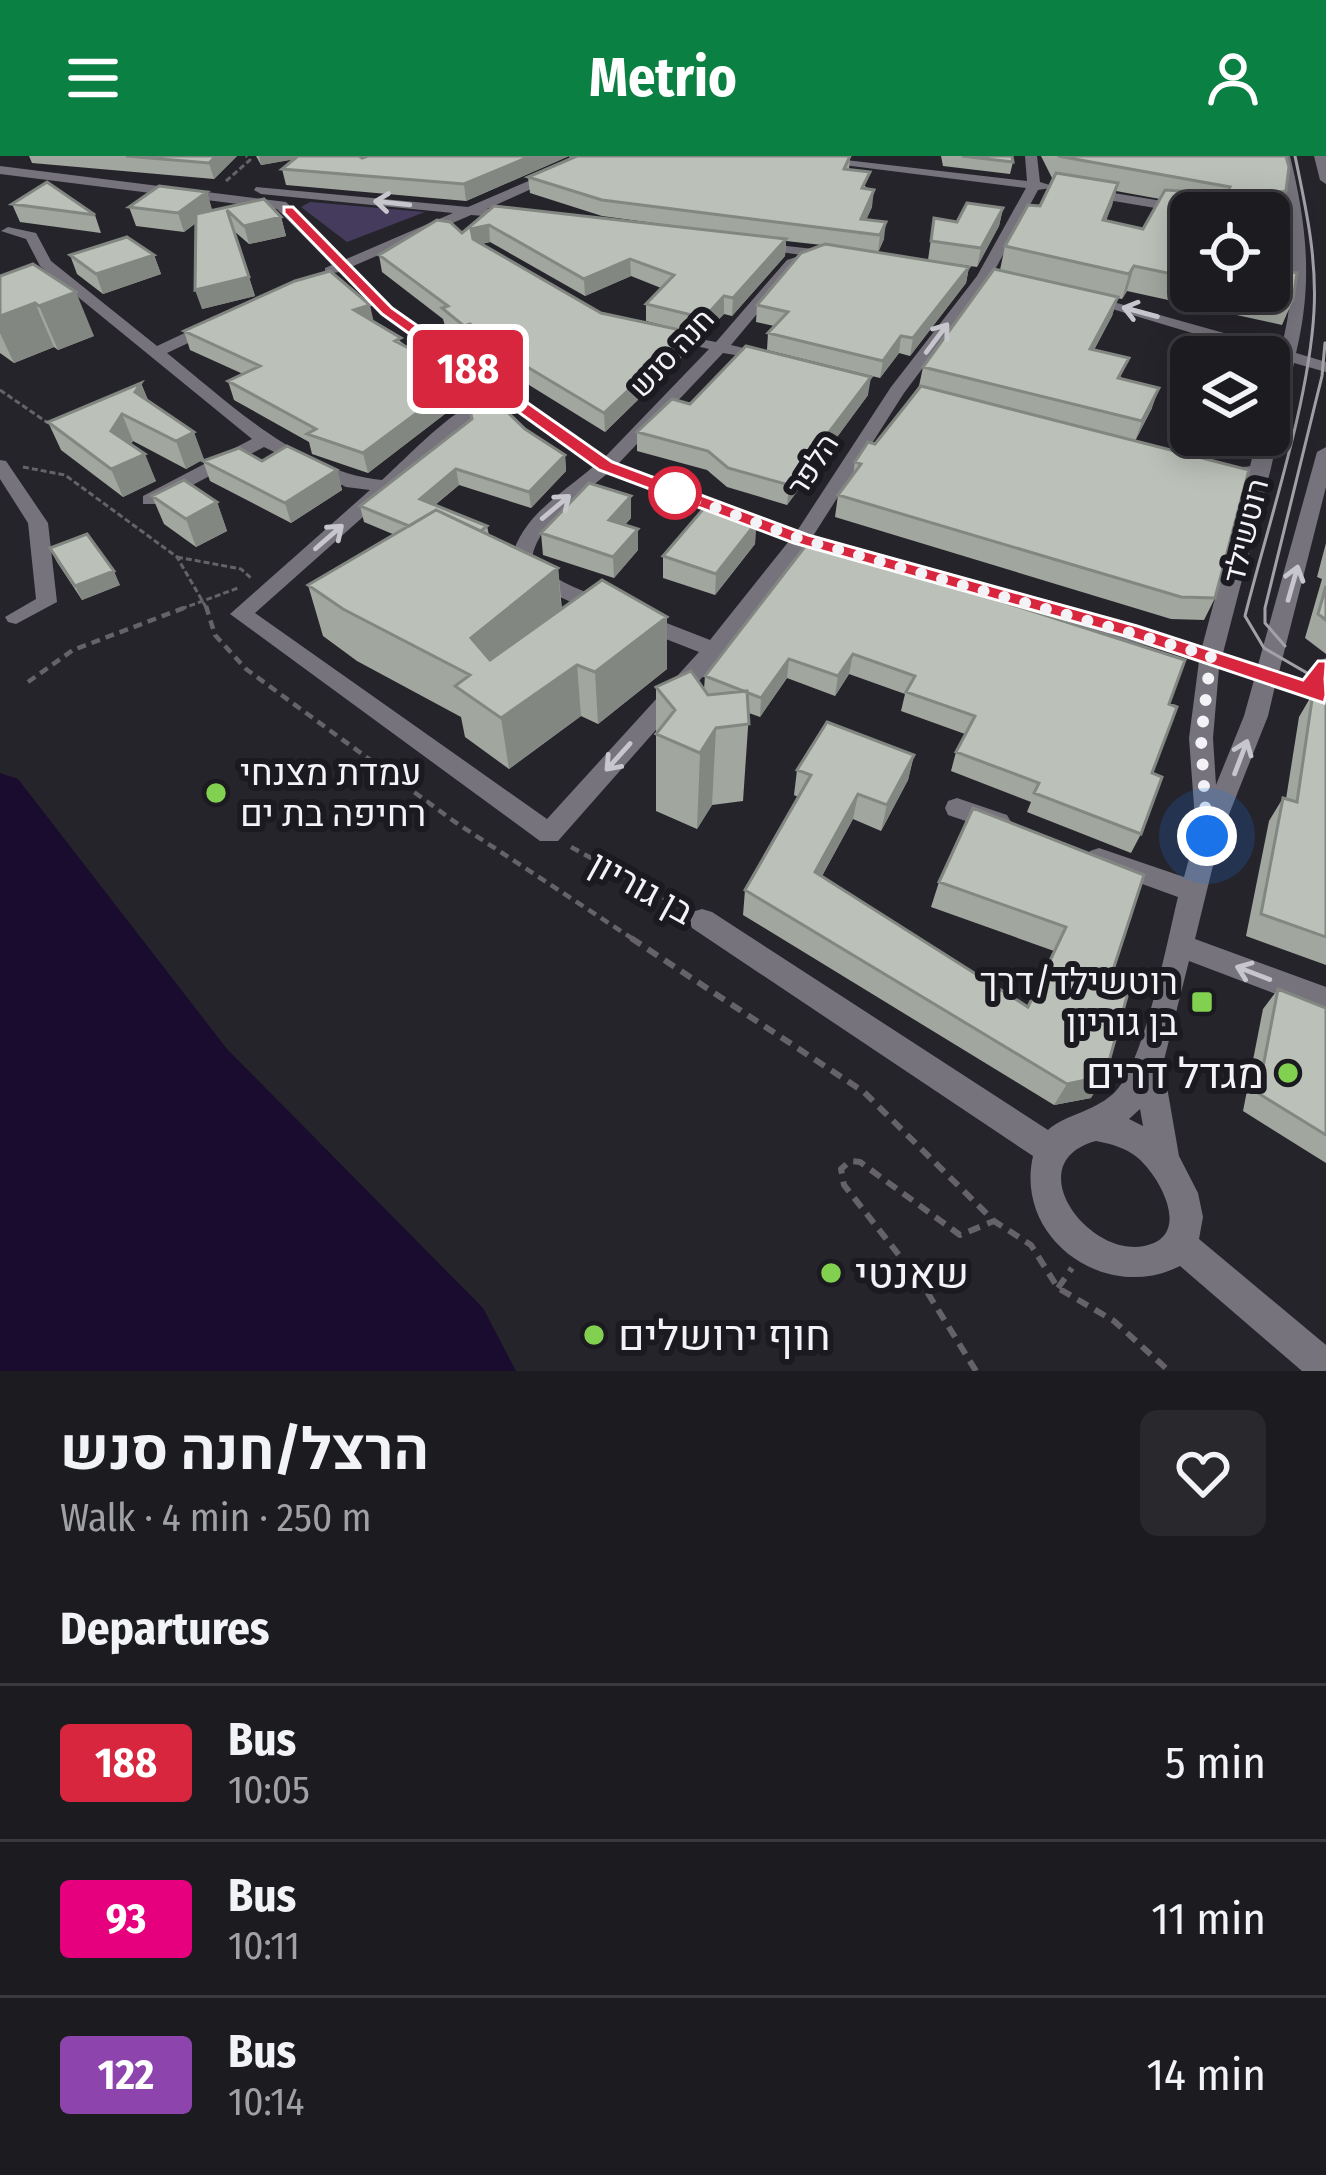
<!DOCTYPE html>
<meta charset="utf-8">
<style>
:root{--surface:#1c1b20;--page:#29282d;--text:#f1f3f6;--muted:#a0a1a5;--line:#3a393e;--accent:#0b8043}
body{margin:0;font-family:"Fira Sans Condensed",Heebo,sans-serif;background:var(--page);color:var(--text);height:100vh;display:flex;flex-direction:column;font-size:45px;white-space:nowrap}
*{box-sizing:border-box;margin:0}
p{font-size:39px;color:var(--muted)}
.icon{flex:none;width:66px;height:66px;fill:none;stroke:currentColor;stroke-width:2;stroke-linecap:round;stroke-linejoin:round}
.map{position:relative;height:1215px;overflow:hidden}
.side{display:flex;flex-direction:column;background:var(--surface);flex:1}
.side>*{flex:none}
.badge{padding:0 24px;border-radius:9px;font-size:42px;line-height:78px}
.controls{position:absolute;left:1170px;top:36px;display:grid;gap:24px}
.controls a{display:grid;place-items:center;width:120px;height:120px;border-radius:18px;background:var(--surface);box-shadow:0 6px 30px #0003,0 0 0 3px var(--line);font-size:60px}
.you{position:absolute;width:60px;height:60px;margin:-30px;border:9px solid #fff;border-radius:50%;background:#1a73e8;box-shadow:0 0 0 18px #1a73e833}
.map>.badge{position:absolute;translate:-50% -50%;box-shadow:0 0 0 6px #fff}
h2{padding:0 60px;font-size:45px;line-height:108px}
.round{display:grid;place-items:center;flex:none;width:126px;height:126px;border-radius:18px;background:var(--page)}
.overview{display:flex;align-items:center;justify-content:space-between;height:204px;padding:0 60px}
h1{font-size:57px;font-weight:700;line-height:90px}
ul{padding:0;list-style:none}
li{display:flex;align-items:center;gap:36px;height:156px;padding:0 60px;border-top:3px solid var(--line)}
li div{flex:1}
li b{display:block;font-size:45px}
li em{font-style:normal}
li .badge{min-width:132px;font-weight:700;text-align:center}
header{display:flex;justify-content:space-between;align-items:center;height:156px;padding:0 60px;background:var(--accent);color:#fff;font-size:54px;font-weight:700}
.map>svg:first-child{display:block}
</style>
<header><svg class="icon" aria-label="menu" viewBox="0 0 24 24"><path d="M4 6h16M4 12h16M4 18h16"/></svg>Metrio<svg class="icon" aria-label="person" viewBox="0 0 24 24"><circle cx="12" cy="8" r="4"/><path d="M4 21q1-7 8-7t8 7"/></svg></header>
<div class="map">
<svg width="1326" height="1215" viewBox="0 0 1326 1215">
<rect width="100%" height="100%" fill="#26242b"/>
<path fill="#453c5d" d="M 310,46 L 425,56 L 347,86 L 301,51 Z"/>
<path fill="#190c2f" d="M 0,617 L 18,623 L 227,893 L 483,1152 L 516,1215 L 0,1215 Z"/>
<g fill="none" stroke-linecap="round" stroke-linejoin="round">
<path stroke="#656369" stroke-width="3" stroke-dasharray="6 3" stroke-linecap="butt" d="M 226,25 L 250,4 L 246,0
M 0,234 L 48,267
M 23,311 L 65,319 L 177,401 L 207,453
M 177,401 L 241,413 L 251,422
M 181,453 L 238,432"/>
<path stroke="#656369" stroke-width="4.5" stroke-dasharray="9 6" stroke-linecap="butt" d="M 206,450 L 215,479 L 246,513 L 455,666 L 636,785
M 28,526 L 73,494 L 189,450
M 571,691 L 682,752"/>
<path stroke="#656369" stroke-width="6" stroke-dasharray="12 8" stroke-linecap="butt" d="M 631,782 L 864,936 L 994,1065 L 1031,1089 L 1058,1132 L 1114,1165 L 1169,1215
M 1058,1132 L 1072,1112
M 976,1215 L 924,1131 L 844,1029 L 841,1013 L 850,1005 L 860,1006 L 960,1079 L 994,1065"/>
<path fill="#76737c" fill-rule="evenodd" d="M 587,0 L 604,0 L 487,53 L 524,57 L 524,63 L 471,59 L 351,111 L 392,152 L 605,301 L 709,193 L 652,180 L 652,174 L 716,186 L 787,104 L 802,99 L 751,92 L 751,86 L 840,96 L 840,102 L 822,102 L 797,110 L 731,189 L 777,200 L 777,206 L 723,197 L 618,308 L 797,375 L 891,231 L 977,120 L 1026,32 L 772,0 L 811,0 L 1027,25 L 1025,0 L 1037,0 L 1040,26 L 1056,31 L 1038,34 L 991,121 L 904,237 L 813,380 L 1202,491 L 1247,322 L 1218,322 L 1209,316 C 1218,307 1237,313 1250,310 L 1258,279 L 1269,279 L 1269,239 L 1279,203 L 1079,143 L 1092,140 L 1281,193 C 1299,125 1292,68 1278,0 L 1290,0 C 1307,70 1313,127 1296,197 L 1326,206 L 1326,216 L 1294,207 L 1271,312 L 1223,497 L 1258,509 L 1317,296 L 1326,291 L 1326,331 L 1279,516 L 1303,523 L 1318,505 L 1326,502 L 1326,547 L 1275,530 L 1268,560 L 1220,681 L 1195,783 L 1326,831 L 1326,857 L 1189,805 L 1163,908 L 1179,1000 L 1198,1037 L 1203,1061 L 1199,1083 L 1326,1189 L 1326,1215 L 1302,1215 L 1180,1110 C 1106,1148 1014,1083 1033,1000 L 692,772 L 689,764 L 692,756 L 702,753 L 712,756 L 1048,974 C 1064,959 1091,957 1113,938 C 1144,910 1167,785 1178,741 L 1090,709 L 1086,702 L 1090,695 L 1099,692 L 1184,721 L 1196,677 L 1189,582 L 1199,505 L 805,391 L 722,499 L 558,685 L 540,685 L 230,458 L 370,334 L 346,331 L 264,291 L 157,348 L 143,348 L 143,340 L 252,283 L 40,110 L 26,83 L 1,75 L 8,71 L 36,77 L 51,105 L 157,190 L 206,167 L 218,167 L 218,173 L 167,197 C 228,246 301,317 382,324 C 409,300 461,243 495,239 L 382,158 L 340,116 L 325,118 L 325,112 L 332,109 L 277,53 L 0,18 L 0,10 L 286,46 L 344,104 L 453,57 L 261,38 L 254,34 L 256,31 L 468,51 ZM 508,249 L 594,310 C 563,337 521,360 512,402 C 534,433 569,447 605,458 L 616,451 L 612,446 C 584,435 552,426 532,401 C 540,364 580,341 608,317 L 789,385 L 710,484 L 646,459 L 630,459 L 627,464 L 630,469 L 699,496 L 547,663 L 255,457 L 472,264 L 491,250 ZM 1219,512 L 1254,524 L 1244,560 L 1216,629 L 1213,582 ZM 1140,953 L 1143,970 L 1129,963 ZM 1096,985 C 1112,988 1126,992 1138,1002 C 1162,1023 1192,1081 1144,1090 C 1087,1101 1018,1006 1096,985 Z
M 1314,0 L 1326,0 L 1326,28 L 1320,24 Z
M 1083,32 L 1211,53 L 1218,57 L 1191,58 L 1078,39 L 1076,36 Z
M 0,304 L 6,305 L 48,367 L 57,446 L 16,468 L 8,466 L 5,461 L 36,443 L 28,367 L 0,323 Z
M 957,642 L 1007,659 L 1011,666 L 1007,673 L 998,676 L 948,659 L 945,652 L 948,645 Z"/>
<path stroke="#a2a1a7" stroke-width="3" d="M 1295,0 C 1306,52 1317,102 1314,155 C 1309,247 1268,368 1245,460 L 1264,492 L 1326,528
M 1285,490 L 1265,467 L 1265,452 L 1322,220 L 1325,187"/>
</g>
<path fill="#a1a69f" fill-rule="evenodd" d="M 29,0 L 237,0 L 214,23 L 32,7 Z
M 256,0 L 359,0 L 362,2 L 368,0 L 850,0 L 849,14 L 868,33 L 872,51 L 866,64 L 884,83 L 878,96 L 969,111 L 966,127 L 910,200 L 899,197 L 880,222 L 767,194 L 768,177 L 774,170 L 756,166 L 757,149 L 822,89 L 786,85 L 785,100 L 732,160 L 724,158 L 703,179 L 690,176 L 689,194 L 605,276 L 521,224 L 472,186 L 467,188 L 445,170 L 443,163 L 382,116 L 379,99 L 462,77 L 494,50 L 698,73 L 602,60 L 530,37 L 528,21 L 570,2 L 569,0 L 466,45 L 286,29 L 282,13 L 294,3 L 261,9 ZM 490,86 L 585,140 L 631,120 L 661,132 L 646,148 L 646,165 L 688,176 L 601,157 L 482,88 Z
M 941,0 L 1012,0 L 1013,6 L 1010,18 L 943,10 Z
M 1041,0 L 1286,0 L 1280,50 L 1283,114 L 1293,144 L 1282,169 L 1127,135 L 1122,143 L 1117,142 L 1112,160 L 1094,194 L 1152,252 L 1135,285 L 1215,442 L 1204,464 L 1171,463 L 835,361 L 838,339 L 853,320 L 855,306 L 875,288 L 919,230 L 923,211 L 1000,114 L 1005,90 L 1040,50 L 1053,24 ZM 1116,35 L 1160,43 L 1143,73 L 1106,65 ZM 1191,57 L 1269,135 L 1191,135 Z
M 207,36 L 212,54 L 281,61 L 286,80 L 249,88 L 234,75 L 255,140 L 202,153 L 196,67 L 184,76 L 136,70 L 129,51 Z
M 12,48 L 95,59 L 101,77 L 20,66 Z
M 1003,52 L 999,70 L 977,111 L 928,104 L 934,62 L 957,66 Z
M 70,99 L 154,99 L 161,118 L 103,138 L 77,118 Z
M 0,120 L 94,180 L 58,194 L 54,191 L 14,207 L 0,197 Z
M 374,165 L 434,211 L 467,241 L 368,317 L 312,298 L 309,286 L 234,244 L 228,225 L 243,218 L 190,194 L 184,175 Z
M 1191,201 L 1191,238 L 1177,235 Z
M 141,227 L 148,244 L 204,303 L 186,313 L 133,285 L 131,288 L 156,325 L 123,341 L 61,294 L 48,266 Z
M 868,239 L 787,349 L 727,331 L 707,314 L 637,295 L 637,276 L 690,248 Z
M 470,254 L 525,273 L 565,299 L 566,315 L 531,352 L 459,329 L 435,349 L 487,370 L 489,379 L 558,412 L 562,453 L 667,461 L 667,513 L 598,568 L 581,560 L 509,613 L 465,581 L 461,561 L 357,505 L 323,480 L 308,429 L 395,379 L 364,366 L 360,350 L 471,263 Z
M 1209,279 L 1253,279 L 1247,294 L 1207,284 Z
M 203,305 L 262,305 L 337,314 L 342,334 L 291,367 L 210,325 Z
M 152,340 L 217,346 L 227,375 L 196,391 L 164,368 Z
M 631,362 L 625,369 L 638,394 L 614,422 L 543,399 L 541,377 Z
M 756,367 L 755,388 L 715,439 L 663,422 L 663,400 Z
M 810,384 L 1169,548 L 1152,617 L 1141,678 L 1131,697 L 1027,656 L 1031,646 L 951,615 L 956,596 L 965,578 L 901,555 L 905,538 L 849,518 L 835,540 L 787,522 L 760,561 L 749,557 L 743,645 L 712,649 L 697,673 L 656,655 L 656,531 L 704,533 L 705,520 Z
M 1326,387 L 1326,498 L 1305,482 L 1322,423 L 1317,421 Z
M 50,392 L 120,429 L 82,444 L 57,406 Z
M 1313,537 L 1326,541 L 1326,809 L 1246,780 L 1269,665 L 1283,642 L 1286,643 L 1299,561 Z
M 914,599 L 908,624 L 881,675 L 853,663 L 822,720 L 1028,851 L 1054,795 L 931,751 L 939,726 L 973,652 L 1113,814 L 1091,942 L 1054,949 L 743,759 L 745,734 L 798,641 L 794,639 L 797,614 Z
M 1278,833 L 1326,852 L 1326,1007 L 1243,955 L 1263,853 Z"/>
<path fill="#838782" d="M 216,0 L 237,0 L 214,23 L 209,7 Z
M 259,0 L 314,0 L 261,9 Z
M 531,0 L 581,0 L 570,2 L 569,0 L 466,45 L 464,28 Z
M 1118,27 L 1112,50 L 1096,88 L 1103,64 Z
M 874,34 L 872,51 L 859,80 L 861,63 Z
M 1286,35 L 1277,59 L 1269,60 L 1275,37 Z
M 207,36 L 212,54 L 184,76 L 178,57 Z
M 1003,52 L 999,70 L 977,111 L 981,92 Z
M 281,61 L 286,80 L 249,88 L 244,70 Z
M 886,66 L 884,83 L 878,97 L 880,79 Z
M 489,69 L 490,86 L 473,90 L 471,73 Z
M 786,83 L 785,100 L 732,160 L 733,142 Z
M 154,99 L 161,118 L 103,138 L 96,118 Z
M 630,103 L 631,120 L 585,140 L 584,123 Z
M 1134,110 L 1127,135 L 1122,143 L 1129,118 Z
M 969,111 L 966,127 L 910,200 L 913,182 Z
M 249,121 L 255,140 L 202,153 L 195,134 Z
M 76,136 L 94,180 L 58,194 L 39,150 Z
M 724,140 L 724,158 L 703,179 L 704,162 Z
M 1118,141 L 1112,160 L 1084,212 L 1090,193 Z
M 35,147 L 54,191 L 14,207 L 0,177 L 0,160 Z
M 370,149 L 374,167 L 354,154 Z
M 470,168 L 472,186 L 467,188 L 464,170 Z
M 690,176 L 689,194 L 605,276 L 604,257 Z
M 901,180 L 899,197 L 880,222 L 883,205 Z
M 871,221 L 868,239 L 787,349 L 789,329 Z
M 464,222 L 467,241 L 368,317 L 363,297 Z
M 141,227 L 151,254 L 135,236 Z
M 1159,232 L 1152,252 L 1135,285 L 1142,265 Z
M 122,258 L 133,285 L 122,302 L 111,275 Z
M 194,276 L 204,303 L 186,313 L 176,285 Z
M 145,298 L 156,325 L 123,341 L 111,313 Z
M 565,299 L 566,315 L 531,352 L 529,336 Z
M 456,313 L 459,329 L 423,359 L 420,343 Z
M 337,314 L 342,334 L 291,367 L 285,347 Z
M 631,340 L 631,362 L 610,385 L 609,364 Z
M 217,346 L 227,375 L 196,391 L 186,363 Z
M 756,367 L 755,388 L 715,439 L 716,418 Z
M 638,373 L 638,394 L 614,422 L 613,401 Z
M 558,412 L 562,463 L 480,533 L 471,482 Z
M 114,415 L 120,429 L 82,444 L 75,430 Z
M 667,461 L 667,513 L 598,568 L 595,516 Z
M 853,498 L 849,518 L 835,540 L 838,520 Z
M 789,503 L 787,522 L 760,561 L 761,542 Z
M 577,509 L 581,560 L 509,613 L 501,562 Z
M 716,572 L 712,649 L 697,673 L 700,597 Z
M 914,599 L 908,624 L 881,675 L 887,649 Z
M 858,638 L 853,663 L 811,740 L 815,716 Z
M 1105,920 L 1091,942 L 1054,949 L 1067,928 Z"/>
<path fill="#bbc1b9" stroke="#838782" stroke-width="3" d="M 126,0 L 216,0 L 209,7 Z
M 298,0 L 359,0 L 362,2 L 368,0 L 531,0 L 464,28 L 282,13 Z
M 577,0 L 850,0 L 844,13 L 870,16 L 862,32 L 874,34 L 861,63 L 886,66 L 880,79 L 602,44 L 528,21 Z
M 962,0 L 1012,0 L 1013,6 Z
M 1058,0 L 1286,0 L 1289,11 L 1286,35 L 1275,37 L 1274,48 L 1286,52 L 1283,114 L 1297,117 L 1293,144 L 1251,135 L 1269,135 L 1269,57 L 1191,57 L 1191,122 L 1134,110 L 1129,118 L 1005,90 L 1028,49 L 1040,50 L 1056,17 L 1118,27 L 1103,64 L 1143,73 L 1165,34 L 1227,38 L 1230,31 Z
M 47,26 L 95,59 L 12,48 Z
M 159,30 L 207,36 L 178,57 L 129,51 Z
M 264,43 L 281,61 L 244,70 L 227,54 L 249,121 L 195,134 L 196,58 Z
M 967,47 L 1003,52 L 981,92 L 931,85 L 934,62 L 957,66 Z
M 494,50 L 786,83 L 733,142 L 724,140 L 704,162 L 646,148 L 674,119 L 630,103 L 584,123 L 489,69 L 471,73 L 473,83 L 601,157 L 690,176 L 604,257 L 519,206 L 470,168 L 464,170 L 442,152 L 448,150 L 379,99 L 437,64 L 450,66 L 462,77 Z
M 127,81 L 154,99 L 96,118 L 70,99 Z
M 825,88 L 969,111 L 913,182 L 901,180 L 883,205 L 768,177 L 788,156 L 757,149 L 801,97 Z
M 33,108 L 76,136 L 39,150 L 35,147 L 0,160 L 0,120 Z
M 994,113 L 1118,141 L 1090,193 L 1129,202 L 1118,222 L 1159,232 L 1142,265 L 923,211 Z
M 330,115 L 370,149 L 354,154 L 401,182 L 395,185 L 432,204 L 424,208 L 464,222 L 363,297 L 307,278 L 316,273 L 228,225 L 260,210 L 184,175 L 295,125 Z
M 746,190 L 871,221 L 789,329 L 728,312 L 708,295 L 637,276 L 672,243 L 690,248 Z
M 1191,201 L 1191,219 L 1183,217 Z
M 141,227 L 135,236 L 194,276 L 176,285 L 122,258 L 111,275 L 145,298 L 111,313 L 48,266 Z
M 921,230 L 1249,314 L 1215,442 L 1181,441 L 838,339 L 861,308 L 855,306 L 868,286 L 875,288 Z
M 497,246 L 525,273 L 565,299 L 529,336 L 456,313 L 420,343 L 487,370 L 481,375 L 436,354 L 409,370 L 360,350 L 472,263 L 470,254 Z
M 287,290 L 337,314 L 285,347 L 203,305 L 239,292 L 262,305 Z
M 184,324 L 217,346 L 186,363 L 152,340 Z
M 589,327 L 631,340 L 609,364 L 638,373 L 613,401 L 541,377 Z
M 705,351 L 756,367 L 716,418 L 663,400 Z
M 436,354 L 558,412 L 471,482 L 490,504 L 602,424 L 667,461 L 595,516 L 577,509 L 501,562 L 455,530 L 470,519 L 343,453 L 308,429 Z
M 87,378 L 114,415 L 75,430 L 50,392 Z
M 810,384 L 1185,504 L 1169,548 L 1177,551 L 1152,617 L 1162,621 L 1141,678 L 1034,637 L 1039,627 L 956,596 L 975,560 L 906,536 L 915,520 L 853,498 L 838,520 L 789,503 L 761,542 L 705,520 Z
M 1326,430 L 1326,464 L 1318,458 Z
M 691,515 L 708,539 L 747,535 L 749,568 L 716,572 L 700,597 L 656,578 L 675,554 L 656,531 Z
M 1313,537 L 1326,541 L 1326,781 L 1261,758 L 1283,642 L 1297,646 Z
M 827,566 L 914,599 L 887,649 L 858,638 L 815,716 L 1028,851 L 1066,771 L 939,726 L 973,652 L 1144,719 L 1113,814 L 1132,822 L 1105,920 L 1067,928 L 745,734 L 811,619 L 797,614 Z
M 1278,833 L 1326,852 L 1326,979 L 1258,937 Z"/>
<defs><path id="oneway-shaft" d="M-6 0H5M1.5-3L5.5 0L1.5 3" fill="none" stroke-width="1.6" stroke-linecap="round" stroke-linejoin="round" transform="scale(3)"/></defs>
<g stroke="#c7c6cc">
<use href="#oneway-shaft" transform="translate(392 47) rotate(-174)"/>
<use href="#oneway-shaft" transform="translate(1140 156) rotate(-165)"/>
<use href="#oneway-shaft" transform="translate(937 182) rotate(-53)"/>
<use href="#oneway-shaft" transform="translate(556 351) rotate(-40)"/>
<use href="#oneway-shaft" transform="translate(329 381) rotate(-41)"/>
<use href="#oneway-shaft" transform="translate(1293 427) rotate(-74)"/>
<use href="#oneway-shaft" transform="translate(618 601) rotate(132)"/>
<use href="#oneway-shaft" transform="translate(1241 601) rotate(-69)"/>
<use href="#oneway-shaft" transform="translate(1253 817) rotate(-159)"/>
</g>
<path fill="#d7263d" stroke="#fff" stroke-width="3" d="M 284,51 L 293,51 L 392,152 L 612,306 L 808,379 L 1137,470 L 1303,524 L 1318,505 L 1326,505 L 1326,510 L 1325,523 L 1326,539 L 1324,547 L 1125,480 L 794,387 L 599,314 L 382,158 L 284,57 Z"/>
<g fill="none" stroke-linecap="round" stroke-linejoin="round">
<path stroke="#f3f2f7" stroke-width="12" stroke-dasharray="0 21.6" d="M 675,337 L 801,383 L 1211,500 L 1201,582 L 1207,680"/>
</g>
<circle fill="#fff" stroke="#d7263d" stroke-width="6" cx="675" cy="337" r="24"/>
<g fill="#82d04f" stroke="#1c1a21" stroke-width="4.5">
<circle cx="216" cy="637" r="12"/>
<rect x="1190" y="834" width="24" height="24" rx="6"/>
<circle cx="1288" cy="917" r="12"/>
<circle cx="831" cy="1117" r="12"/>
<circle cx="594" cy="1179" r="12"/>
</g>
<g text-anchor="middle" stroke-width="12" stroke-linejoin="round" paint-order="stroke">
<g font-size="30" fill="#f3f2f7" stroke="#1c1a21">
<text transform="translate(672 197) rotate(-47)" y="10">חנה סנש</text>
<text transform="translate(813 309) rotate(-57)" y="10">הלפר</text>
<text transform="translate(1246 375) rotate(-76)" y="10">רוטשילד</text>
</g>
<g font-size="36" fill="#f3f2f7" stroke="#1c1a21" text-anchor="start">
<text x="240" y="629">עמדת מצנחי<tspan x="240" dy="41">רחיפה בת ים</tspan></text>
<text x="1178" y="838" text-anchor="end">רוטשילד/דרך<tspan x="1178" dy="41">בן גוריון</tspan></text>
</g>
<g font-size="36" fill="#f3f2f7" stroke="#1c1a21">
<text transform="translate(642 731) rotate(29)" y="13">בן גוריון</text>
</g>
<g font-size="42" fill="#f3f2f7" stroke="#1c1a21" text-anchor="start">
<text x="1264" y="932" text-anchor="end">מגדל דרים</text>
<text x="855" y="1132">שאנטי</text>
<text x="618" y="1194">חוף ירושלים</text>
</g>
</g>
</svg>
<div class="controls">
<a><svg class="icon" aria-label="locate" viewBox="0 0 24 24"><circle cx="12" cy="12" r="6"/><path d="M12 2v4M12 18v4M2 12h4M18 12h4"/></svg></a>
<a><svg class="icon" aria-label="layers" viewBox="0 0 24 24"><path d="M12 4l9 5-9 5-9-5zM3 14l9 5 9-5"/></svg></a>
</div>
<div class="you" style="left:1207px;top:680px"></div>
<b class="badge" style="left:468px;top:213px;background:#d7263d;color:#fff">188</b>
</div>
<section class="side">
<div class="overview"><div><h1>הרצל/חנה סנש</h1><p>Walk · 4 min · 250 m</p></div><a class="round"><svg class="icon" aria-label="heart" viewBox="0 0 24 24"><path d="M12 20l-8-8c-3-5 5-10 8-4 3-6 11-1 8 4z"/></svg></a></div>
<h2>Departures</h2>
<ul>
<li><span class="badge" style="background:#d7263d;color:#fff">188</span><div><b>Bus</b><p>10:05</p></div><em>5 min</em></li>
<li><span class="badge" style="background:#e6007e;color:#fff">93</span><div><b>Bus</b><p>10:11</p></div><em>11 min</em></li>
<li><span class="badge" style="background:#8e44ad;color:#fff">122</span><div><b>Bus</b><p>10:14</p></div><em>14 min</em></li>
</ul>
</section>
